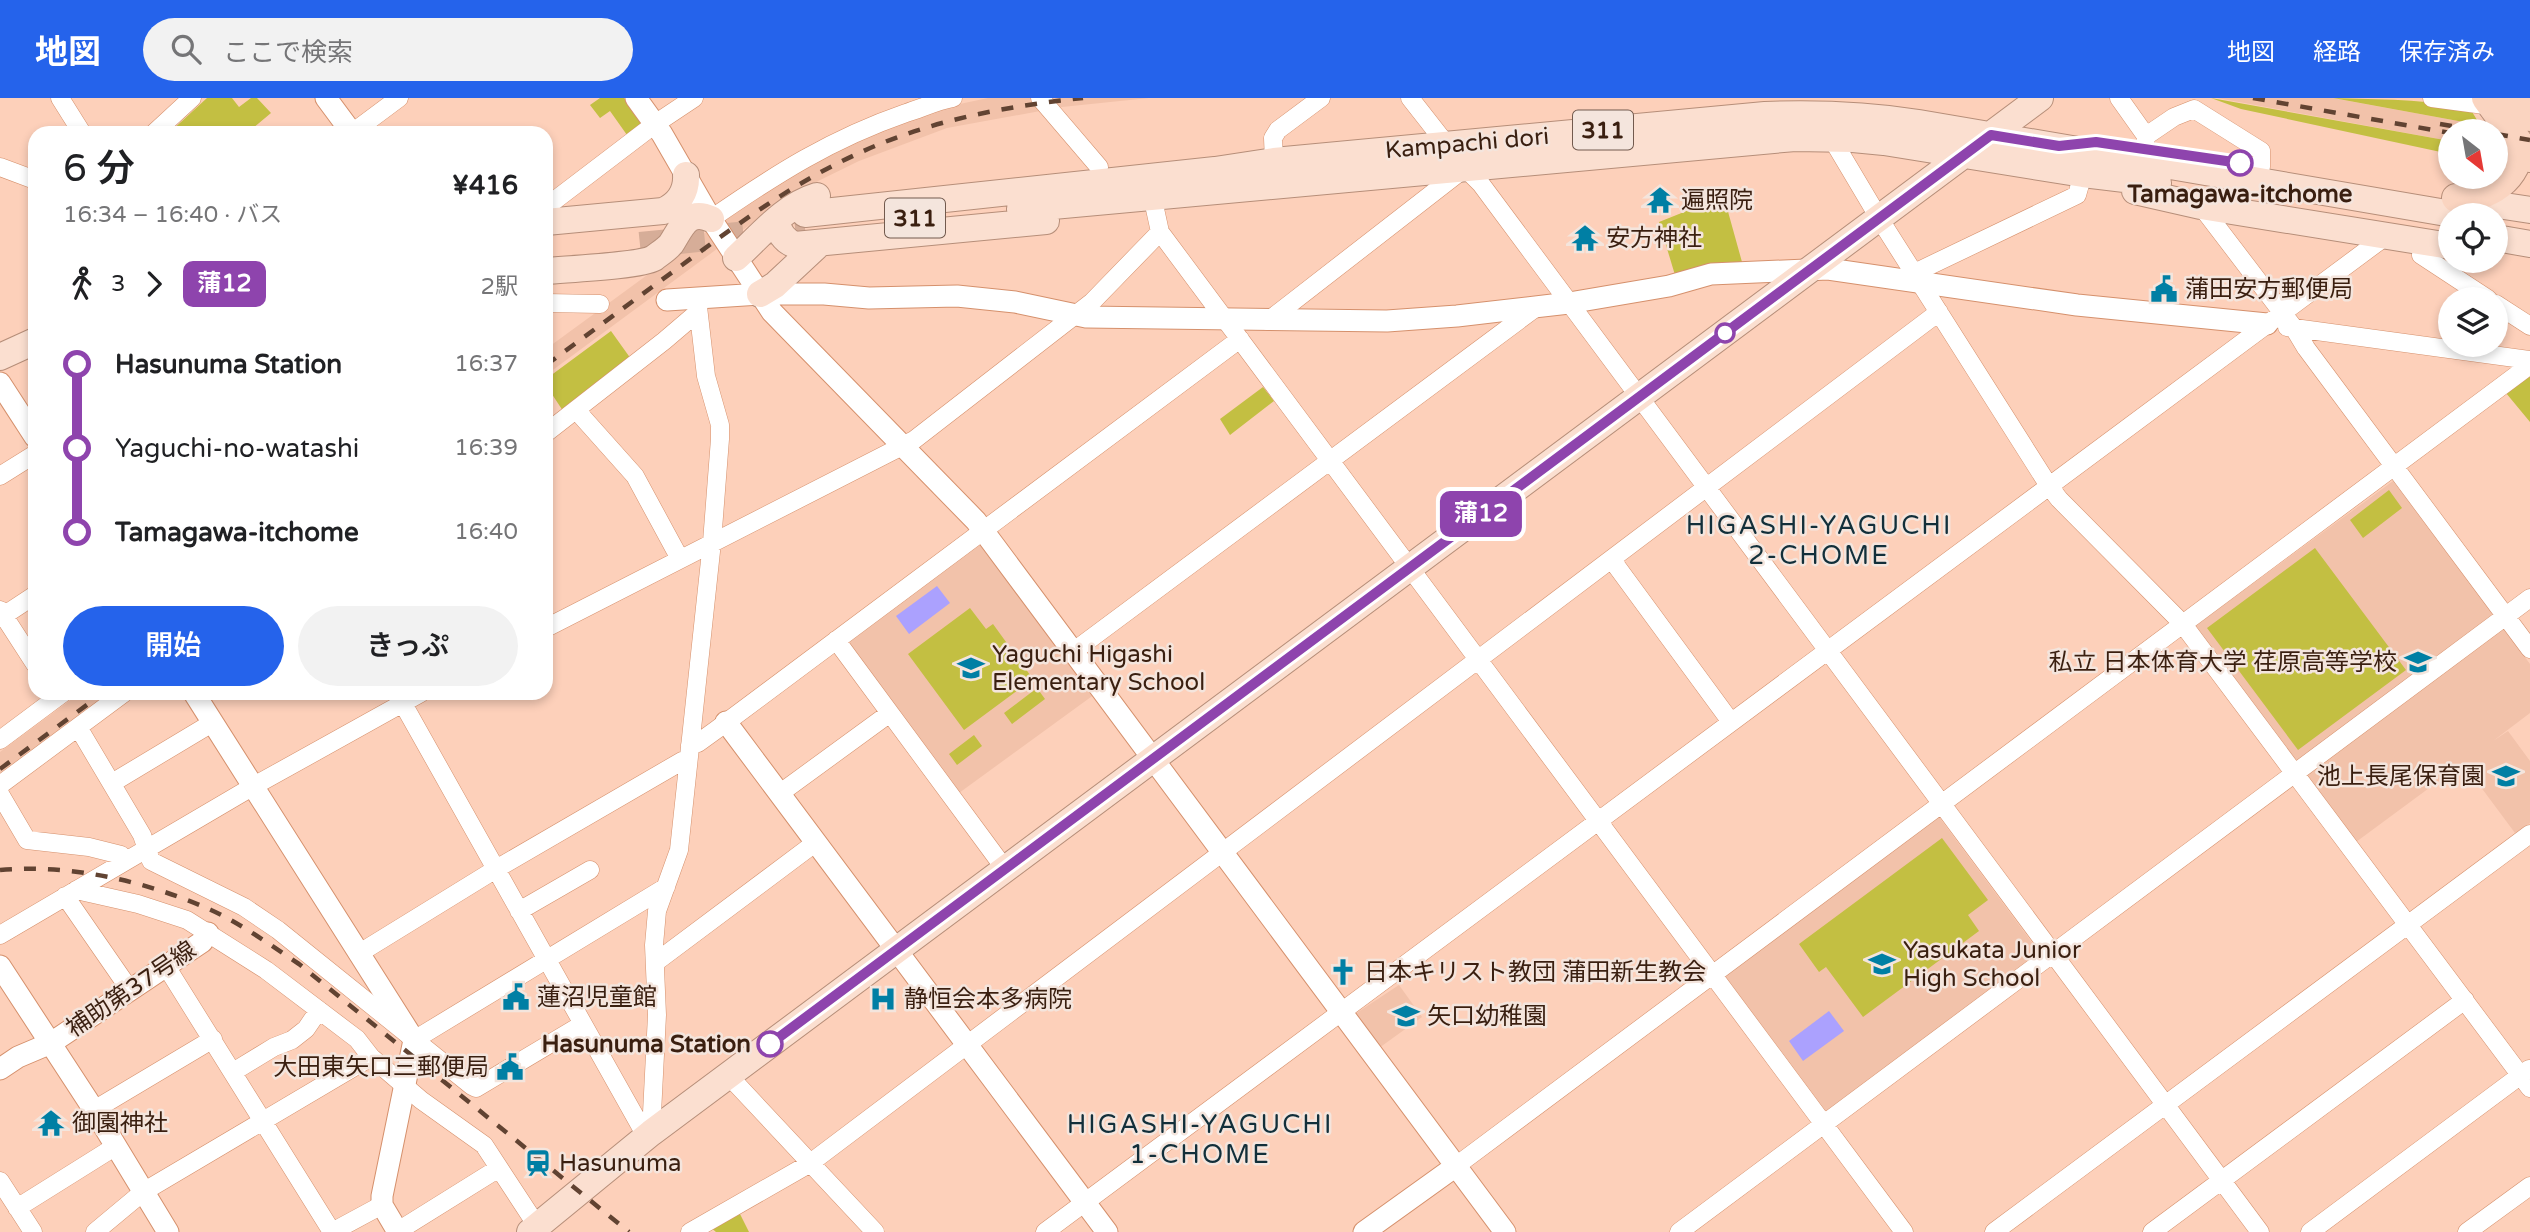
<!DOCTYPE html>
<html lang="ja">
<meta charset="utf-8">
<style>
:root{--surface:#fff;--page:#f2f2f2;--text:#202124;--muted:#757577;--accent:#2563eb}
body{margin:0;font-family:"Varela Round","Noto Sans JP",sans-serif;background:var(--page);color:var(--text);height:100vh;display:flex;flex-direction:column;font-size:26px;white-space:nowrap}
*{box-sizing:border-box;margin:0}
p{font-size:23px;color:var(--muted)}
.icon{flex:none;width:38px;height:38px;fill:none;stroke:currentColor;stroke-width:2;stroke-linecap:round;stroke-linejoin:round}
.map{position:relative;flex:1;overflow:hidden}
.drawer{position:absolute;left:28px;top:28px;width:525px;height:574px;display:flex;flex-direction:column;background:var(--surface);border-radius:21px;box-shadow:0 4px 10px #0003}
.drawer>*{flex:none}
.badge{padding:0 14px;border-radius:10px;font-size:24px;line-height:46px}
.needle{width:46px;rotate:149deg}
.tools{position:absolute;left:2438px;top:21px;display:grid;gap:14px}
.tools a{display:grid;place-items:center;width:70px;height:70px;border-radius:50%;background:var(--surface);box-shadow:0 4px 10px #0003;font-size:35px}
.map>.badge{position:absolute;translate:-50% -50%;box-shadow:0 0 0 4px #fff}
.legs{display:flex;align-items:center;gap:10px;height:77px;padding:0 35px;font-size:23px}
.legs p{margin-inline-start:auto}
.overview{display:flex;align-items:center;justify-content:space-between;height:119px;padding:0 35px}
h1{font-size:38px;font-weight:600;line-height:52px}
.action{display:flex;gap:14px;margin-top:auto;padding:14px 35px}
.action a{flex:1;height:80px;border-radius:42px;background:var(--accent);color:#fff;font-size:28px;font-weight:600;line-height:80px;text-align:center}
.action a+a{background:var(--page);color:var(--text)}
ul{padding:0 35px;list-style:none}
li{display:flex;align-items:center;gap:24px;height:84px;font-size:26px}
li i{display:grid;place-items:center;width:10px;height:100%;margin:0 9px;background:currentColor}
li i::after{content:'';width:18px;height:18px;margin:-9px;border:5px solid;border-radius:50%;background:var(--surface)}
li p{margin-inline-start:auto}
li:first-child i{background:linear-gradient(#0000 50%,currentColor 0)}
li:last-child i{background:linear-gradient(currentColor 50%,#0000 0)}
header{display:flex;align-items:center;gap:42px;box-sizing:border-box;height:98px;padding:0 35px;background:var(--accent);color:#fff}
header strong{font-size:33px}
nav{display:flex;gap:38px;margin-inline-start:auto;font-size:24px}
.search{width:490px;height:63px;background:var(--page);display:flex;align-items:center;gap:18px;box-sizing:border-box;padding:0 24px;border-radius:38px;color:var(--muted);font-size:26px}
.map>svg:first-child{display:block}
</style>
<header>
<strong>地図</strong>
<div class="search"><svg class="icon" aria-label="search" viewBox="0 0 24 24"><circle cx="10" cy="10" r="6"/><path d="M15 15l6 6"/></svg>ここで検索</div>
<nav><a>地図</a><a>経路</a><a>保存済み</a></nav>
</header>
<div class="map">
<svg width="2530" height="1134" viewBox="0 0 2530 1134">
<rect width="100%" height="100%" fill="#fdd0ba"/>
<path fill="#f2c2aa" d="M 988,0 L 1149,0 L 1062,9 L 947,30 L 859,63 L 810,87 L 763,117 L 546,277 L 546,251 L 732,115 L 800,70 L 876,33 L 955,7 Z
M 2217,0 L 2332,0 L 2480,27 L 2484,33 L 2450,33 L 2450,43 Z
M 2393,383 L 2496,519 L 2296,663 L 2195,528 Z
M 980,445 L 1095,596 L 959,695 L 847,545 Z
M 2503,529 L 2530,566 L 2530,615 L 2493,643 L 2508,633 L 2530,663 L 2530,725 L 2515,735 L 2463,665 L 2356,744 L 2305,678 Z
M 80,595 L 117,595 L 0,682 L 0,654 Z
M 1939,719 L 2039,854 L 1826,1013 L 1725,878 Z
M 1399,887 L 1422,919 L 1379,950 L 1355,916 Z"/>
<path fill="#c3bf42" d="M 207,0 L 232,0 L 239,9 L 251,0 L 257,0 L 271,15 L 247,35 L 169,35 Z
M 600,0 L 624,0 L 643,25 L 627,37 L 610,13 L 600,20 L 590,7 Z
M 2211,0 L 2450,43 L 2450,56 L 2241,11 Z
M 2333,0 C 2379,2 2426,0 2471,12 L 2480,27 Z
M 1722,92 L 1742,164 L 1675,177 L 1659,124 L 1689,112 L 1688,108 Z
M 611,233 L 631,261 L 563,313 L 546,287 L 546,281 Z
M 2530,277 L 2530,324 L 2506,295 Z
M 1263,289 L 1274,303 L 1230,337 L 1220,321 Z
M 2389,392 L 2402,410 L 2363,440 L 2350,422 Z
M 2315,450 L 2406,572 L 2298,652 L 2207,530 Z
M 970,510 L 986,531 L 993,526 L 1033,581 L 964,632 L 908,556 Z
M 1037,590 L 1045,601 L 1012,626 L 1004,615 Z
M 974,637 L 982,648 L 957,667 L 949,656 Z
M 1942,740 L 1988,802 L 1968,817 L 1979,833 L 1863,919 L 1826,869 L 1819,874 L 1799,846 Z
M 738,1112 L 749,1134 L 716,1134 L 709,1128 Z"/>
<path fill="#aba1fe" d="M 937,488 L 950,505 L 909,536 L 896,518 Z
M 1829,913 L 1844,933 L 1803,963 L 1789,943 Z"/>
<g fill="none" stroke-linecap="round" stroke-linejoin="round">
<path stroke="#d6ad98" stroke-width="26" stroke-dasharray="26 13" stroke-linecap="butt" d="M 640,147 L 805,130"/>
<defs>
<path id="minor" d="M 60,0 L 82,35
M 1040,0 L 1099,69
M 1410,0 L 1465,70 L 1481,86 L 2260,1134
M 2119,0 L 2146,38 L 2145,47
M 2432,0 L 2492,8
M 154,35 L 192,0
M 352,35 L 399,0
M 2146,38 L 2174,19 L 2194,11 L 2261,53 L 2261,69
M 1832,41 L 1879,120 L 2049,388 L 2059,401 L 2182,525 L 2530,990
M 1274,63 L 1273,40 L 1278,32 L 1321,0
M 0,69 L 35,82
M 2201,108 L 2294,230 L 2306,250 L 2530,551
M 546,109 L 655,26 L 694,0
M 711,121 C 776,76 831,41 906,15 C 922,10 937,3 953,0
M 1160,134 L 1904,1134
M 2423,144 L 2421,157 L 2488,201
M 1906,179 L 2077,97 L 2083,76
M 546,205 L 600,206
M 2496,206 L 2530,228
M 1268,223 L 1465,70
M 2287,229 L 2530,262
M 577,313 L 635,378 L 680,461
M 546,335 L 664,243 L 698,214
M 0,378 L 35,356
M 1612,462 L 1731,624
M 0,512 L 35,566
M 0,520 L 35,497
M 546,530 L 914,342 L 1092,204 L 1160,134 L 1155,111
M 836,542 L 1005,771
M 1074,553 L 1538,208
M 397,595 L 646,1038
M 78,629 L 142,737 L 151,763 L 244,809 L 278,832 L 472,988 L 476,990 L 583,926
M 0,642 L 63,595
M 690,647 L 698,645 L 716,632 L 1240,241
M 112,685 L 212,625
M 0,687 L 124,595
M 0,696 L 27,742 L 89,749 L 121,757 L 125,763
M 779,696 L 890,615
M 76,792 L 138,806 L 187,822 L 266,872 L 357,941 L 371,959 L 421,1002 L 484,1047 L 541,1134
M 65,798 L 130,892
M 519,813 L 590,772
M 0,837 L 252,689 L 421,595
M 358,856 L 496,771 L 682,663 L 688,664
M 656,864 L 815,745
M 166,868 L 332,1134
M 414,942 L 666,789
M 233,974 L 274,949 L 292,942 L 306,931 L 319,912
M 728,977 L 875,1134
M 94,1012 L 213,941
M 651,1035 L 657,917 L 654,847 L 657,813 L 679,752 L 712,444 L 720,341 L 720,327 L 706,278 L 697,200
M 1456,1068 L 2530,267
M 0,1083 L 33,1134
M 17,1110 L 116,1048
M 398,1133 L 499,1070
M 95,1134 L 143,1094 L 371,959
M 332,1134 L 382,1107
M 690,1134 L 809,1066 L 1939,214
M 1045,1134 L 2386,138
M 1679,1134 L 2530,500
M 1994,1134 L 2530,736
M 2152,1134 L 2465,902
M 2310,1134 L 2529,971
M 2467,1134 L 2530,1088"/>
<path id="tertiary" d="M 326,0 L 352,35
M 636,0 L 662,36 L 711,121 L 772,214 L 976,423 L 1505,1134
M 667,202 L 760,196 L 824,196 L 869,200 L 957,198 L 1015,204 L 1086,219 L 1387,223 L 1457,218 L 1569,205 L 1669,188 L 1711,176 L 1828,171 L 2077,207 L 2267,226
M 0,285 L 35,339
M 194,595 L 414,942 L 382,1098 L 382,1107 L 398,1134
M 726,624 L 1107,1134
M 0,868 L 94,1012 L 168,1134
M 0,971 L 18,959 L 51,945 L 202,844 L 208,835
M 1364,1134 L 1456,1068"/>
<path id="primary" d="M 2135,93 L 2201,108 L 2450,148
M 2458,101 L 2530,112
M 1020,111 L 1795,40 L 1853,41 L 1884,44 L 2083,76 L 2158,85
M 805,116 L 1215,72 L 1274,63 L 1765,17 C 1817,15 1867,17 1919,25 L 2458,117
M 776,123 C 780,135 783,142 795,147 L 1046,123
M 546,124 L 663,113 C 679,106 687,94 686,77
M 2496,140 L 2530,146
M 736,160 C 761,137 784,108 817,98
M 546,173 C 567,171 640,168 654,160 C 659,156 667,151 671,146 C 681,131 687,110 711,121
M 760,196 L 775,187 L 819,146
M 0,259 L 35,243
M 530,1134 L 651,1035 L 2040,0"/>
<path id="trunk" d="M 2486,0 L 2530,60
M 2516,0 L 2530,19
M 2456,100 C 2487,102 2521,80 2519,46"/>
</defs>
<use href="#minor" stroke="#d5906c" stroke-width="19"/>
<use href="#tertiary" stroke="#d5906c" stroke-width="23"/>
<use href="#primary" stroke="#b68e79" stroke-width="28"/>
<use href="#trunk" stroke="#b68e79" stroke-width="30"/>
<use href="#minor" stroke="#fff" stroke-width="18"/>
<use href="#tertiary" stroke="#fff" stroke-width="21"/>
<use href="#primary" stroke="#fbdfd0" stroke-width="26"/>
<use href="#trunk" stroke="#fad4c0" stroke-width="28"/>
<path stroke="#614332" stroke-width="4.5" stroke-dasharray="12 12" stroke-linecap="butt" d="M 2253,0 L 2450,35
M 2440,26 L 2480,33
M 2496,36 L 2530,42
M 546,267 C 590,235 634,202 678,170 C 735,128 793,85 857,56 C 927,23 1006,8 1083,0
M 0,671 L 103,595
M 0,772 C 71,766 146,783 211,812 C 242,826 270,847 299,866 L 629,1134"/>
</g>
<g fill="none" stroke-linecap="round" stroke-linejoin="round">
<defs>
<path id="line-1" d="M 770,946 L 1991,37 L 2059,48 L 2096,44 L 2240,65"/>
</defs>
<use href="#line-1" stroke="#fff" stroke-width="16"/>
<use href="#line-1" stroke="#8e44ad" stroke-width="10"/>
</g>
<defs>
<symbol id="temple-bare" viewBox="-9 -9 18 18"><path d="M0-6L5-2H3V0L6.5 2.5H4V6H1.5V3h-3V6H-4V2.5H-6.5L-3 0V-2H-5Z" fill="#007fa4" stroke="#f4e5dd" stroke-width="2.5" paint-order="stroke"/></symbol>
<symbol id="civic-bare" viewBox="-9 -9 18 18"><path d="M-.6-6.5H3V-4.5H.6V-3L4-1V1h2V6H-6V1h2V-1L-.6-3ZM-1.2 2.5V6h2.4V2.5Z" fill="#007fa4" stroke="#f4e5dd" stroke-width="2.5" paint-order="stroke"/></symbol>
<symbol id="school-bare" viewBox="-9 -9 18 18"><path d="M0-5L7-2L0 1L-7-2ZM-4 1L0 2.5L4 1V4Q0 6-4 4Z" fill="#007fa4" stroke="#f4e5dd" stroke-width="2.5" paint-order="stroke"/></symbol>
<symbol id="church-bare" viewBox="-9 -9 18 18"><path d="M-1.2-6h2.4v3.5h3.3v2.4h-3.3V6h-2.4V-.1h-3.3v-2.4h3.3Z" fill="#007fa4" stroke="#f4e5dd" stroke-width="2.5" paint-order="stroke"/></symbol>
<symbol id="hospital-bare" viewBox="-9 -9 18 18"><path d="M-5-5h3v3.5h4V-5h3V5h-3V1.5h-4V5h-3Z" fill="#007fa4" stroke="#f4e5dd" stroke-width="2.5" paint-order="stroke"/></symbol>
<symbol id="station-bare" viewBox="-9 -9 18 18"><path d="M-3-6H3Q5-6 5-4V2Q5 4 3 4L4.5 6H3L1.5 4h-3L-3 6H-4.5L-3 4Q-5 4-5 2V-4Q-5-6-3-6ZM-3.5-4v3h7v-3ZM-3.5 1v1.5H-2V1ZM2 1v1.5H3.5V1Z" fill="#007fa4" stroke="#f4e5dd" stroke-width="2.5" paint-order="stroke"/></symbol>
</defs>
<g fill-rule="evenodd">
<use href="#temple-bare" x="1641" y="83" width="38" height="38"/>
<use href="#temple-bare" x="1566" y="121" width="38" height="38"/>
<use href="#civic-bare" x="2145" y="172" width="38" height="38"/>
<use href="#school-bare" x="2399" y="545" width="38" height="38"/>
<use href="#school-bare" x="952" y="551" width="38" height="38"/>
<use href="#school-bare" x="2487" y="659" width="38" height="38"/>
<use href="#school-bare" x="1863" y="847" width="38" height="38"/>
<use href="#church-bare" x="1324" y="855" width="38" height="38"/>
<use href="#civic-bare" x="497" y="880" width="38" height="38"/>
<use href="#hospital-bare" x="864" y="882" width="38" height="38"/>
<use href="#school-bare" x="1387" y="899" width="38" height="38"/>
<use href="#civic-bare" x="491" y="950" width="38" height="38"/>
<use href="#temple-bare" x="32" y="1006" width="38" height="38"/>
<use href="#station-bare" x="519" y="1046" width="38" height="38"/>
</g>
<g fill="#fff" stroke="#8e44ad" stroke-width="3.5">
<circle cx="2240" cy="65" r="12"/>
<circle cx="1725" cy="235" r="9"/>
<circle cx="770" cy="946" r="12"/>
</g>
<g text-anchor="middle" stroke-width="5" stroke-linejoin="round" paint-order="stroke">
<g fill="#f4e5dd" stroke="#725a4e" stroke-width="2">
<rect x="1573" y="12.5" width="60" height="39" rx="5"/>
<rect x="885" y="100.5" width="60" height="39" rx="5"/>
</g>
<g font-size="23" font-weight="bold" fill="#3a1f10">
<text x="1603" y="40">311</text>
<text x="915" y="128">311</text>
</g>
<g font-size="24" fill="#3a1f10" stroke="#f4e5dd">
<text transform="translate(1467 45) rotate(-5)" y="8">Kampachi dori</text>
<text transform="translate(131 891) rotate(-34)" y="8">補助第37号線</text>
</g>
<g font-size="24" font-weight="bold" fill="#3a1f10" stroke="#f4e5dd">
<text x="2240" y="104">Tamagawa-itchome</text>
<text x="751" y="954" text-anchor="end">Hasunuma Station</text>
</g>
<g font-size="24" fill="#3a1f10" stroke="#f4e5dd" text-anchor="start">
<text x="1681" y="110">遍照院</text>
<text x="1606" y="148">安方神社</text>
<text x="2185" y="199">蒲田安方郵便局</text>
<text x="992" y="564">Yaguchi Higashi<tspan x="992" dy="28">Elementary School</tspan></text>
<text x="2397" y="572" text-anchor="end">私立 日本体育大学 荏原高等学校</text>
<text x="2485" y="686" text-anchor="end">池上長尾保育園</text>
<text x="1903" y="860">Yasukata Junior<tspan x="1903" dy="28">High School</tspan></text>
<text x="1364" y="882">日本キリスト教団 蒲田新生教会</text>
<text x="537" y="907">蓮沼児童館</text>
<text x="904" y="909">静恒会本多病院</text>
<text x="1427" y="926">矢口幼稚園</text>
<text x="489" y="977" text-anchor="end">大田東矢口三郵便局</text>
<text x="72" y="1033">御園神社</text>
<text x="559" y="1073">Hasunuma</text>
</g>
<g font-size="26" letter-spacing="2" fill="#122f3a" stroke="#f4e5dd">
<text x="1819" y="436">HIGASHI-YAGUCHI<tspan x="1819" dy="30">2-CHOME</tspan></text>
<text x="1200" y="1035">HIGASHI-YAGUCHI<tspan x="1200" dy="30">1-CHOME</tspan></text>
</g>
</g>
</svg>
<div class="tools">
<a><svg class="needle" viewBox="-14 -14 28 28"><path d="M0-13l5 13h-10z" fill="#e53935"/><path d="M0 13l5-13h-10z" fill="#757577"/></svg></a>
<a><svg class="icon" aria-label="locate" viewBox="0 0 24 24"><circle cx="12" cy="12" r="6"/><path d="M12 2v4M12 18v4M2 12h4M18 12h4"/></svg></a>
<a><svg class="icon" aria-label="layers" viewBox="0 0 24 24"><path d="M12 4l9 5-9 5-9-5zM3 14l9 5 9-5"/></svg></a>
</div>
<b class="badge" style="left:1481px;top:416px;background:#8e44ad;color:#fff">蒲12</b>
<section class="drawer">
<div class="overview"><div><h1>6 分</h1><p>16:34 – 16:40 · バス</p></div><b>¥416</b></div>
<div class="legs"><svg class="icon" aria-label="walk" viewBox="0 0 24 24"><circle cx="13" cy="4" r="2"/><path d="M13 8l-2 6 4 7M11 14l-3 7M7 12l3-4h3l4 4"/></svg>3<svg class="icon" aria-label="forward" viewBox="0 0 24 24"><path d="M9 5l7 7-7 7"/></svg><b class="badge" style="background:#8e44ad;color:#fff">蒲12</b><p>2駅</p></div>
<ul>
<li><i style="color:#8e44ad"></i><b>Hasunuma Station</b><p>16:37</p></li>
<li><i style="color:#8e44ad"></i><span>Yaguchi-no-watashi</span><p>16:39</p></li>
<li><i style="color:#8e44ad"></i><b>Tamagawa-itchome</b><p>16:40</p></li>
</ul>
<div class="action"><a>開始</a><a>きっぷ</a></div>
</section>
</div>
